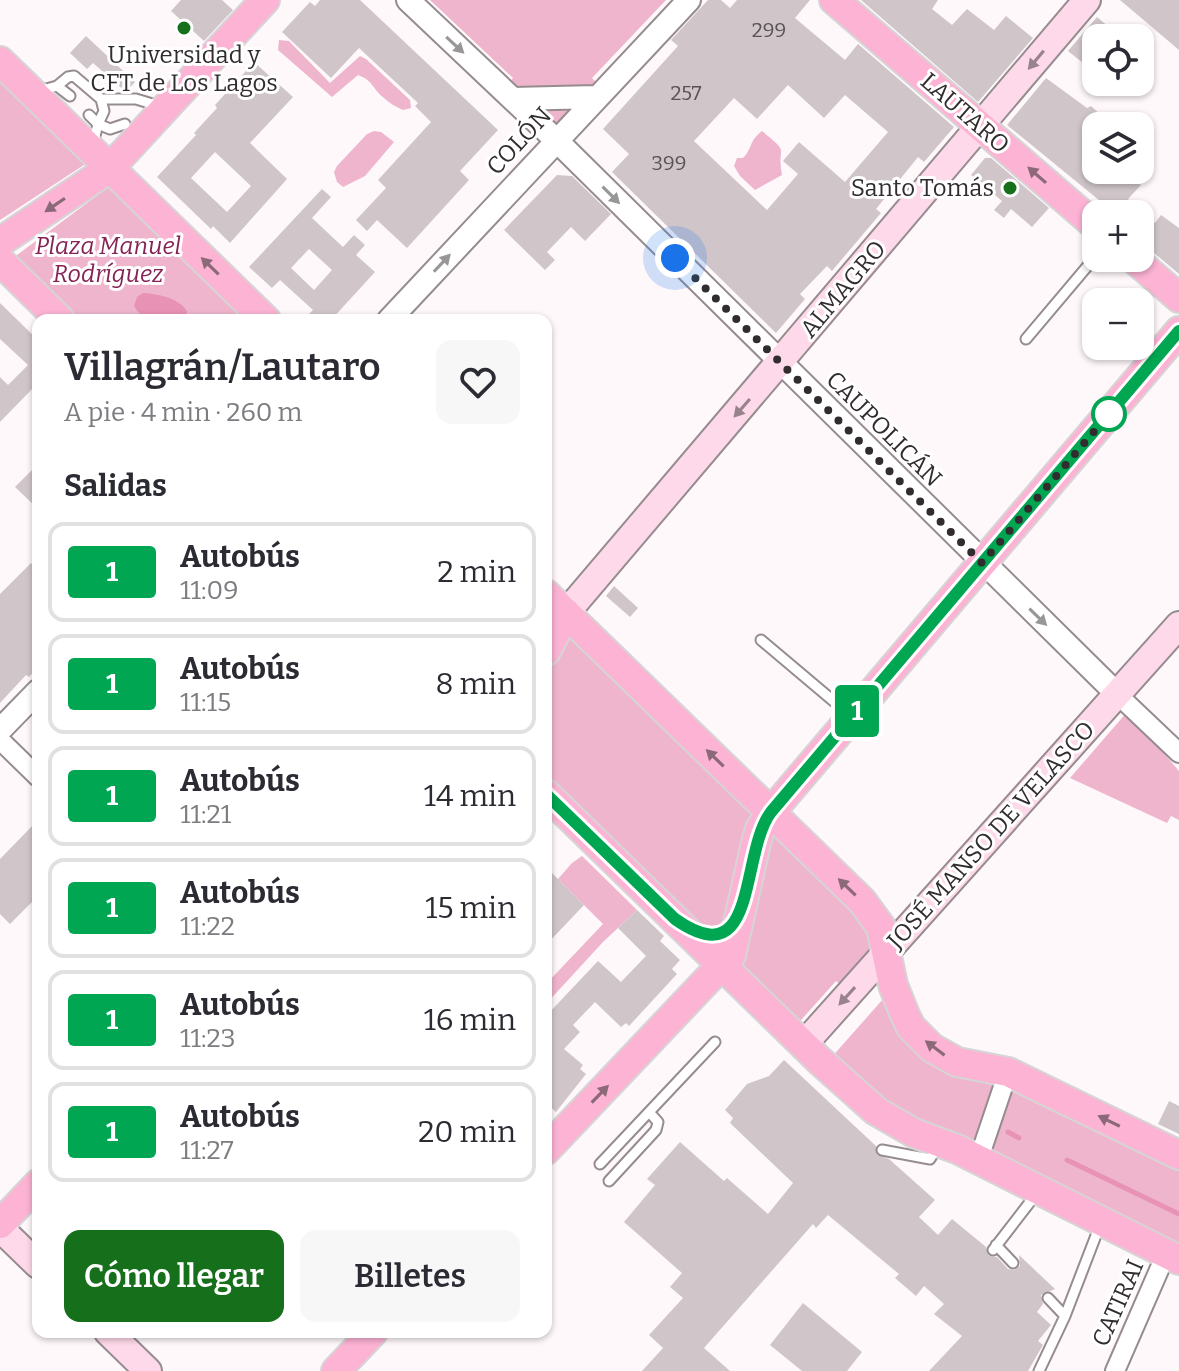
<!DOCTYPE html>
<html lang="es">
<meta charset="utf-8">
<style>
:root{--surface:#fff;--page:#f7f7f7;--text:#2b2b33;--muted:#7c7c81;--line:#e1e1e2;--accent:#156f1b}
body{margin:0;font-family:Bitter,serif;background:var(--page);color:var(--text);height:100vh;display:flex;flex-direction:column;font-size:30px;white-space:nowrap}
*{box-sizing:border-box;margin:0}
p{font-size:26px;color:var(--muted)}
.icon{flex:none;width:44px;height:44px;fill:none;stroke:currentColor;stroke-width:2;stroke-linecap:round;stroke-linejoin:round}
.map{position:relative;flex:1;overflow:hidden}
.details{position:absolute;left:32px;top:314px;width:520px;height:1024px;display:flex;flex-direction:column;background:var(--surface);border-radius:16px;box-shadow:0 2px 6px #0004}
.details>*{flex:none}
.badge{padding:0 16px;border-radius:6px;font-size:28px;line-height:52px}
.fabs{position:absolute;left:1082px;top:24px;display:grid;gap:16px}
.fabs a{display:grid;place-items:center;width:72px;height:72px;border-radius:16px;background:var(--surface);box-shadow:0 2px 6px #0004;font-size:40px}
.you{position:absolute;width:40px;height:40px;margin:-20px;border:6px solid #fff;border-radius:50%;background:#1a73e8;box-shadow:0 0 0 12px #1a73e833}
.map>.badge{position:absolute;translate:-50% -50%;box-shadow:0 0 0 4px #fff}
h2{padding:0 32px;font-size:30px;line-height:72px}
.round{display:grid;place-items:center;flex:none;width:84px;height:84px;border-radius:16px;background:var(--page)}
.overview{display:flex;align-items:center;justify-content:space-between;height:136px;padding:0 32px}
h1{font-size:38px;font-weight:600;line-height:60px}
.primary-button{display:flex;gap:16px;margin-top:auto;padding:16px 32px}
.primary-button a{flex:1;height:92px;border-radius:16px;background:var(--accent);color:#fff;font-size:32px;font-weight:600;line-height:92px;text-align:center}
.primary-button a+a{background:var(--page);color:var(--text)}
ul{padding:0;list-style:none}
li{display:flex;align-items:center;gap:24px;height:100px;margin:0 16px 12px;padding:0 16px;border:4px solid var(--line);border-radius:16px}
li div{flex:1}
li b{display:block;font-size:30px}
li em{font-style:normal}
li .badge{min-width:88px;font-weight:700;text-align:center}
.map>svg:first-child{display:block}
</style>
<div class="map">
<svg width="1179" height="1371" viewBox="0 0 1179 1371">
<rect width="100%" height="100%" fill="#fef8fa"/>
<path fill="#efb5cc" d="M 430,0 L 666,0 L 592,78 L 602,88 L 556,137 L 504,89 L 513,78 Z
M 279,40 L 289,41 L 330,83 L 360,56 L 366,59 L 410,100 L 411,108 L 403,110 C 396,107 389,103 384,98 C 372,89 374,81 358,75 L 332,97 L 278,50 Z
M 0,70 L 93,159 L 0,220 Z
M 374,131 L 381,132 L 394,142 L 365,176 L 343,187 L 337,182 L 334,172 L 337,166 L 367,134 Z
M 762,131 C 792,156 776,143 782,175 L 755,190 L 740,176 L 734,166 L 737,158 L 743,158 C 753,148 748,142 762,131 Z
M 114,183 L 252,320 L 69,320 L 9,261 Z
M 569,633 L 763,821 L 723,931 L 709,933 L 546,784 L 546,671 Z
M 1128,711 L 1179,771 L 1179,820 L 1171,816 L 1167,823 L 1070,778 Z
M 773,818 L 881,939 L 847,990 L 836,981 L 794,1028 L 728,962 Z
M 582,856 L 637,910 L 603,942 L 546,1004 L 546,984 L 603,924 L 558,879 L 572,863 Z
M 892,989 L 904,1023 L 1001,1075 L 1179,1165 L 1179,1254 L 918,1129 L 830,1059 Z"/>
<path fill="#e892b6" d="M 143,293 C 159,294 178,298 187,311 L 186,320 C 166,320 144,325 134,306 L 137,297 Z"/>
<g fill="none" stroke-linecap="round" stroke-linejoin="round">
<path stroke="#e892b6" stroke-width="5" d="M 1008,1132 L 1019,1138
M 1067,1160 L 1179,1214"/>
</g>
<path fill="#d0c6ca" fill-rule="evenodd" d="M 181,0 L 222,0 L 233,10 L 204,41 L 171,11 Z
M 320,0 L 360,0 L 498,130 L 460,171 L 469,180 L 407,248 L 377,220 L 367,231 L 356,220 L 386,188 L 378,180 L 431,122 L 415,106 L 418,103 L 359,48 L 331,78 L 282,32 L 310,2 L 315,6 Z
M 708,0 L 721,0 L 730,8 L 737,0 L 810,0 L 795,18 L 845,60 L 858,44 L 954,127 L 924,162 L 918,157 L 876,209 L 881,213 L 832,271 L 827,266 L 800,294 L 805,299 L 776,333 L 612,172 L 629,154 L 603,129 L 678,46 L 671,40 ZM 788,85 L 824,118 L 845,95 L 888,132 L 845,182 L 799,142 L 783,161 L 798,174 L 767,210 L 694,141 L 734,98 L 757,119 Z
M 861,0 L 938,0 L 932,9 L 952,25 L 967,9 L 994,30 L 1006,16 L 1033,38 L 978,102 Z
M 1120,0 L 1179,0 L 1179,50 Z
M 1097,17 L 1122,38 L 1096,38 L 1096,48 L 1083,63 L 1068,51 Z
M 86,36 L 135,82 L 126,92 L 93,63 L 87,69 L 70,53 Z
M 254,62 L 293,97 L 250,143 L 287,179 L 230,243 L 213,226 L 211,229 L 157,177 L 196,135 L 194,133 L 217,108 L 215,105 ZM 215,152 L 251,186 L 227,212 L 191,178 Z
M 1046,78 L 1087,108 L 1091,106 L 1113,126 L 1096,126 L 1096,170 L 1123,170 L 1141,185 L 1128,199 L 1155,223 L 1161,215 L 1179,228 L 1179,274 L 1140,241 L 1140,214 L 1116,214 L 1007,125 Z
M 985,158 L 991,158 L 1049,208 L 1032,227 L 1011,209 L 1004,218 L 994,210 L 1002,201 L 971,175 Z
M 557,175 L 572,176 L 611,214 L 585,241 L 571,227 L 547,252 L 555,260 L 545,270 L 504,230 Z
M 322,189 L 331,197 L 312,218 L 343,247 L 354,235 L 365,245 L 356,255 L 375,272 L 331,320 L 303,320 L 313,310 L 280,280 L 272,288 L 249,267 ZM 309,249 L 332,270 L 314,290 L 291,268 Z
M 0,303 L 38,340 L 38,383 L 0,422 L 0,377 L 8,385 L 28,365 L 0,339 Z
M 38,464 L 38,509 L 15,487 Z
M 31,563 L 38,569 L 38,667 L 29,677 L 26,675 L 0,703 L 0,594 Z
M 614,586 L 638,608 L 630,617 L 606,596 Z
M 38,820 L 38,896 L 10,924 L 0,914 L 0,859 Z
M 546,867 L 584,905 L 546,945 Z
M 637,910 L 664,936 L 660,941 L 680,960 L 672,969 L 677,974 L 629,1026 L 626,1023 L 621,1027 L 595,1002 L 573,1025 L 580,1032 L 564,1049 L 583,1065 L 580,1069 L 586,1074 L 556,1112 L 546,1103 L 546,1016 L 598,961 L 621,982 L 646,956 L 618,928 Z
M 784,1060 L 876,1146 L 877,1155 L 889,1159 L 935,1200 L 919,1217 L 938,1235 L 952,1219 L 986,1247 L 989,1256 L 997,1257 L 1008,1269 L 1014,1270 L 1020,1266 L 1019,1255 L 1055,1289 L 1041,1295 L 1043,1304 L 1037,1312 L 1051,1325 L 1038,1341 L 1043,1345 L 1028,1371 L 929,1371 L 962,1336 L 934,1314 L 944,1304 L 924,1286 L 916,1296 L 895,1278 L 899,1274 L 828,1215 L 816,1228 L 813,1224 L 704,1348 L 730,1371 L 642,1371 L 663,1348 L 649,1335 L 683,1298 L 670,1287 L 682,1273 L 624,1222 L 655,1185 L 647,1179 L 680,1142 L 724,1181 L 727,1178 L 768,1214 L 793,1183 L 730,1123 L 733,1118 L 725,1110 L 747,1084 L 769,1076 Z
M 1169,1101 L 1179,1106 L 1179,1134 L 1158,1124 Z
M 803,1303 L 862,1352 L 847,1371 L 802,1371 L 770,1345 Z"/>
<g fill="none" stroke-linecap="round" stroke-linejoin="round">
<defs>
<path id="service" d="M 57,86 L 70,96
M 39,91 L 57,86 L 68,77 L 74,76 L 101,99 L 136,99 L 159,106
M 101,99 L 104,111 L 98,124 L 110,129 L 125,124
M 89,115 L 98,124 L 93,144
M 1026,339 L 1096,256
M 761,640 L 850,715
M 882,1150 L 930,1159 L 938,1146
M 600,1164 L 715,1042
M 609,1181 L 656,1130 L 658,1122 L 649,1112
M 996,1245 L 1013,1263
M 993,1250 L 1037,1193
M 1048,1298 L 1065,1316
M 1039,1371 L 1065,1316 L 1100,1225"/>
<path id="minor" d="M 1117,694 L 1179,753
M 0,740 L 38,777
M 978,1161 L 1008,1072
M 1115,1371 L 1166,1254"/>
<path id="tertiary" d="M 408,0 L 556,140 L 1117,694
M 513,99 L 596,97
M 389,320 L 689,0
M 0,730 L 38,691"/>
<path id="secondary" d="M 566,613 L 1087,0
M 804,1044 L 1179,625
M 0,1228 L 38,1265
M 108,1332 L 148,1371"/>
<path id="primary" d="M 834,0 L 1096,226
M 0,61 L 266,320
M 0,242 L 110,168 L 265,0
M 1133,258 L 1179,298
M 0,261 L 60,320
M 546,594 L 862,901 L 881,927 L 893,985 L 905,1015 L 911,1027 L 932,1048 L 957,1062 L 1008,1072 L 1179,1155
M 546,651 L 566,613
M 546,794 L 820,1061 L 876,1111 L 914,1133 L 957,1149 L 1179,1260
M 546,1150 L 731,955 L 756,843 L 760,829 L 771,812 L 1179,331
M 0,1224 L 38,1184
M 336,1371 L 373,1332"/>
</defs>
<use href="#service" stroke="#968c90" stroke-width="13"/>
<use href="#minor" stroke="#968c90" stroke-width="22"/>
<use href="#tertiary" stroke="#968c90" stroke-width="26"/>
<use href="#secondary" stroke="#968c90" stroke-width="30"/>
<use href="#primary" stroke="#d6d5d5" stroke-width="32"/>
<use href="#service" stroke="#fff" stroke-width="9"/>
<use href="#minor" stroke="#fff" stroke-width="18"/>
<use href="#tertiary" stroke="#fff" stroke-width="22"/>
<use href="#secondary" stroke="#fed9e9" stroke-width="26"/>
<use href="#primary" stroke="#fcb3d4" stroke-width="28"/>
</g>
<defs><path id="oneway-solid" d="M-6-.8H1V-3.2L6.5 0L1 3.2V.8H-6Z" transform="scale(2)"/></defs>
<g fill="#989696">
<use href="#oneway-solid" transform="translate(455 45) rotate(43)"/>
<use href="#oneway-solid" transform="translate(611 195) rotate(45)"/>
<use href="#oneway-solid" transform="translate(442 263) rotate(-47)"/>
<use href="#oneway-solid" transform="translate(1038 617) rotate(44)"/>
</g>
<g fill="#98838c">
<use href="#oneway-solid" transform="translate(1036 60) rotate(130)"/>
<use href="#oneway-solid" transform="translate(742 408) rotate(131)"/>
<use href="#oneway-solid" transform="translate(847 996) rotate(132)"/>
</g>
<g fill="#8c6979">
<use href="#oneway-solid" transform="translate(1037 175) rotate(-139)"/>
<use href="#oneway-solid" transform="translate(55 205) rotate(146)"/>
<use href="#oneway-solid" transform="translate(210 266) rotate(-136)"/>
<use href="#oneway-solid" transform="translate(715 758) rotate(-136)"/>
<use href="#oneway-solid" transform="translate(847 887) rotate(-136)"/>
<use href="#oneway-solid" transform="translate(935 1048) rotate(-143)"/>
<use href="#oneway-solid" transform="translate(600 1094) rotate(-46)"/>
<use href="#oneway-solid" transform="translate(1109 1121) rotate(-154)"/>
</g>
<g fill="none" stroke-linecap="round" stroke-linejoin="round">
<defs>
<path id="line" d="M 546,794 L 675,919 C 759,978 739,855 771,812 L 1179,331"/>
</defs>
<use href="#line" stroke="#fff" stroke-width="18"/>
<use href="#line" stroke="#00a651" stroke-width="12"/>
<path stroke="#312d2e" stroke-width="8" stroke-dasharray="0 14.4" d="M 675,258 L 982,563 L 1109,414"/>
</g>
<g fill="#156f1b" stroke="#fff" stroke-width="3">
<circle cx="184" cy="28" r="8"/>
<circle cx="1010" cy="188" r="8"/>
</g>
<circle fill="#fff" stroke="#00a651" stroke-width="4" cx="1109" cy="414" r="16"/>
<g text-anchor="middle" stroke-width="6" stroke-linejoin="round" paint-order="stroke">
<g font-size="20" fill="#595355">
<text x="769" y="37">299</text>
<text x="686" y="100">257</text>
<text x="669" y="170">399</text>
</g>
<g font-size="24" fill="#312d2e" stroke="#fff">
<text x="184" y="63">Universidad y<tspan x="184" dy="28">CFT de Los Lagos</tspan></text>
<text x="994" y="196" text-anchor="end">Santo Tomás</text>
</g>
<g font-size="24" fill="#312d2e" stroke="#fff">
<text transform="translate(965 113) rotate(41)" y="8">LAUTARO</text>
<text transform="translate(519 141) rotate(-47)" y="8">COLÓN</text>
<text transform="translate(843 289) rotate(-50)" y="8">ALMAGRO</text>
<text transform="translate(884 429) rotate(45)" y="8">CAUPOLICÁN</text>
<text transform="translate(991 835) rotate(-48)" y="8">JOSÉ MANSO DE VELASCO</text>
<text transform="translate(1118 1303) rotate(-66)" y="8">CATIRAI</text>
</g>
<g font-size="24" font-style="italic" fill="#852355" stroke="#fff">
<text x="108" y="254">Plaza Manuel<tspan x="108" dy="28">Rodríguez</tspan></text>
</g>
</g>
</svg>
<div class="fabs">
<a><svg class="icon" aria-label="locate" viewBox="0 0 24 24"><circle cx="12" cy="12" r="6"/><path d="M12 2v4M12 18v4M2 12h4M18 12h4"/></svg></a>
<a><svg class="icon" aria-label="layers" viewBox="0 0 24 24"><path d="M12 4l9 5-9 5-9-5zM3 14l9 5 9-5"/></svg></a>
<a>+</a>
<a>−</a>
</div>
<div class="you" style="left:675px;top:258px"></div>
<b class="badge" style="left:857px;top:711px;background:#00a651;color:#fff">1</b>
<section class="details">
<div class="overview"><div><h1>Villagrán/Lautaro</h1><p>A pie · 4 min · 260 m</p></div><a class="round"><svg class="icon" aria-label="heart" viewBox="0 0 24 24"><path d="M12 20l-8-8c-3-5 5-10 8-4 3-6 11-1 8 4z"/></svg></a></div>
<h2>Salidas</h2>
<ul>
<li><span class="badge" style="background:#00a651;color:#fff">1</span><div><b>Autobús</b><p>11:09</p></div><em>2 min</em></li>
<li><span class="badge" style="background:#00a651;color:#fff">1</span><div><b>Autobús</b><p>11:15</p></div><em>8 min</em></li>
<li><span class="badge" style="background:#00a651;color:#fff">1</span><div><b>Autobús</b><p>11:21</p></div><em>14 min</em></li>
<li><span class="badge" style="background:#00a651;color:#fff">1</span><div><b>Autobús</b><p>11:22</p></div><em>15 min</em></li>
<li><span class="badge" style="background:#00a651;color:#fff">1</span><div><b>Autobús</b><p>11:23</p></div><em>16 min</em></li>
<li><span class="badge" style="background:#00a651;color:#fff">1</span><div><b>Autobús</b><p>11:27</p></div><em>20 min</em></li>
</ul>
<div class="primary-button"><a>Cómo llegar</a><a>Billetes</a></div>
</section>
</div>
